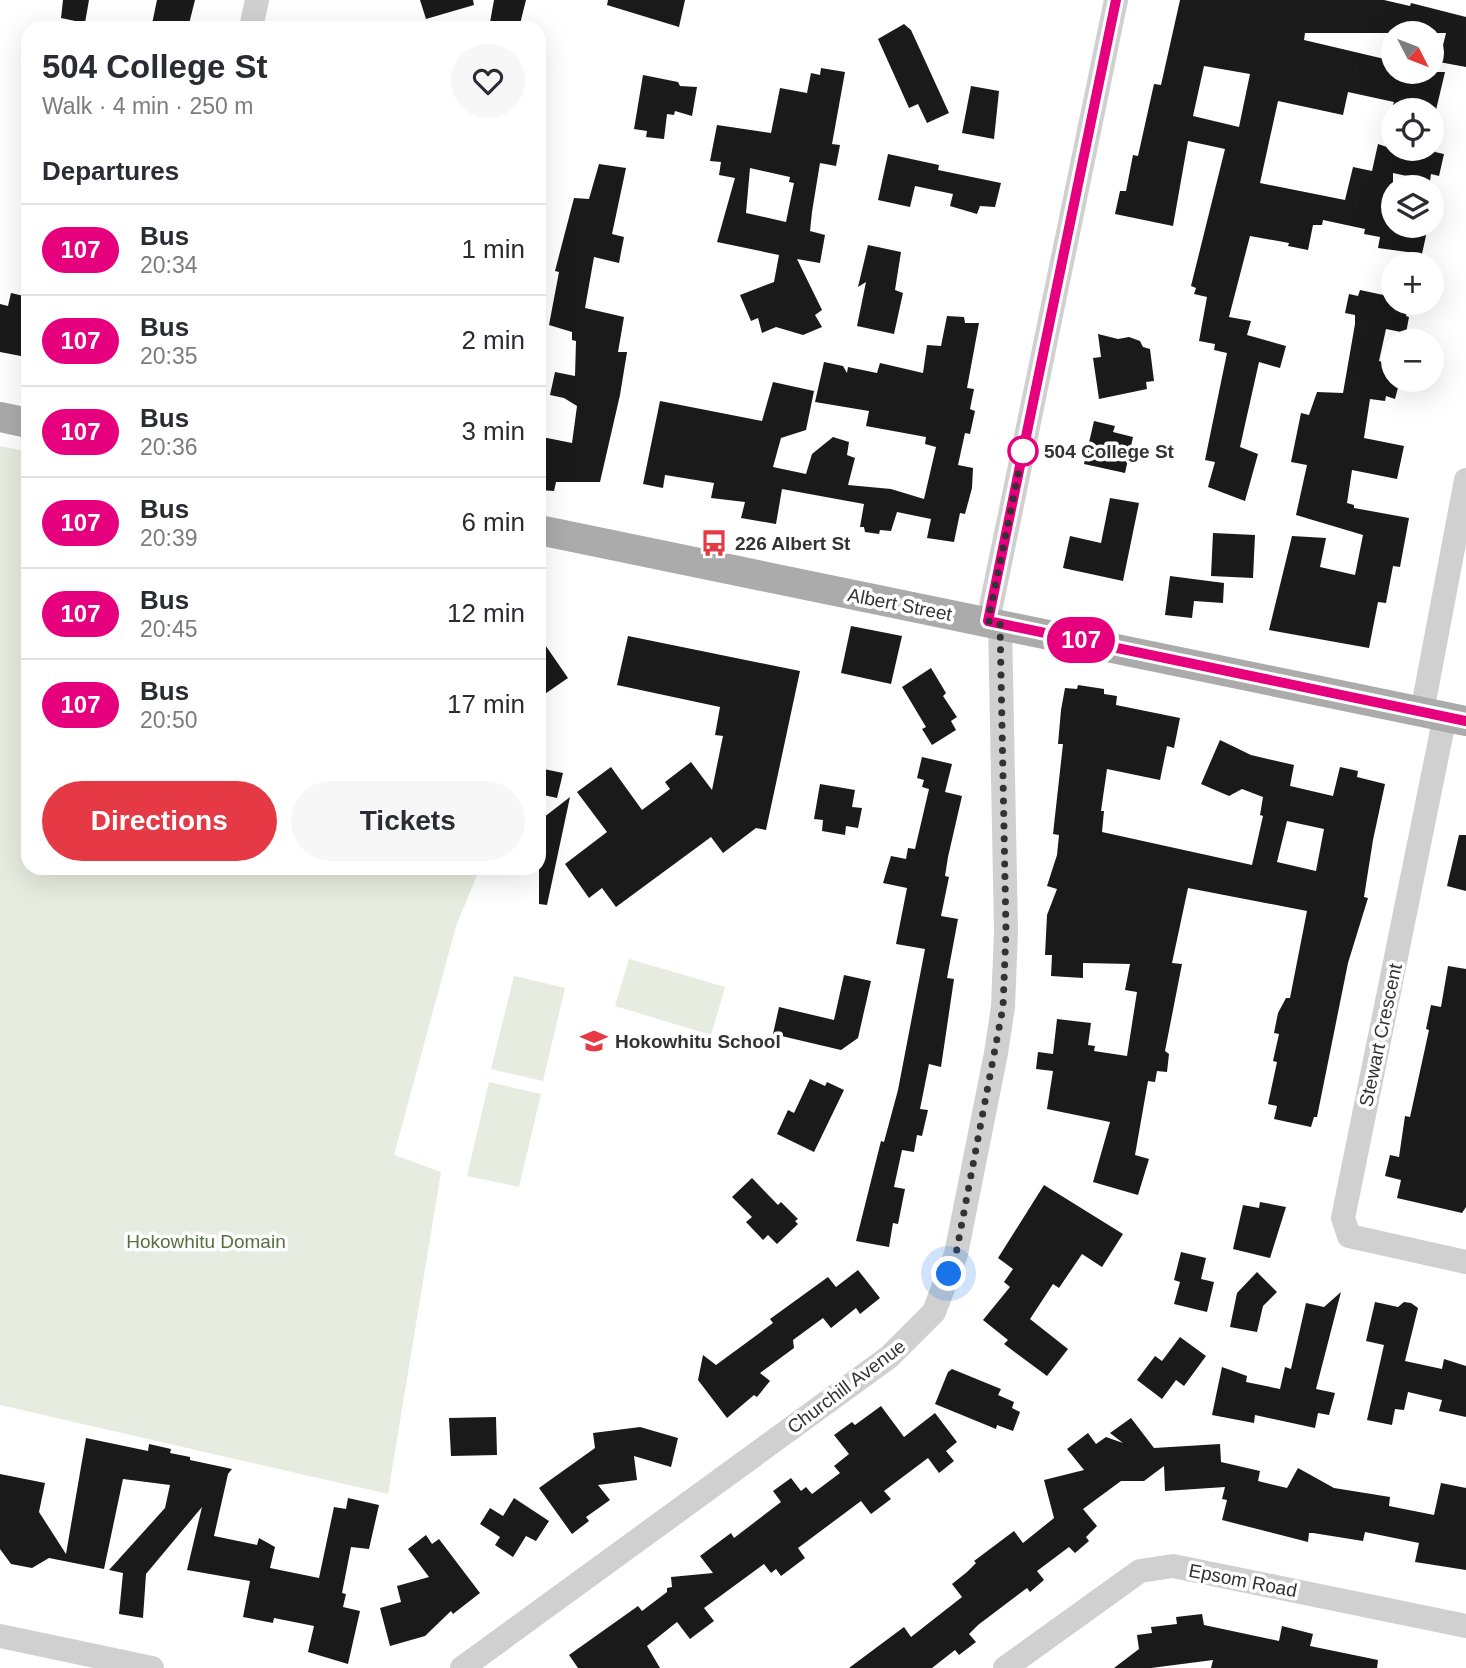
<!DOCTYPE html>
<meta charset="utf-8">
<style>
:root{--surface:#fff;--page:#f7f7f7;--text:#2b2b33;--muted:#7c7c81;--line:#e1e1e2;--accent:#e63946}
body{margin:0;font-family:Helvetica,sans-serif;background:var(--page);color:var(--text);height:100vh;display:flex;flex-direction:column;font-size:26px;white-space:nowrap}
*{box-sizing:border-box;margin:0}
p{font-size:23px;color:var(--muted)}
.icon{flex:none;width:38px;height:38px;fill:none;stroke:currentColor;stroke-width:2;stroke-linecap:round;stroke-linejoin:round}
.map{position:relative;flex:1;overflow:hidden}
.drawer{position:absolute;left:21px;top:21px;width:525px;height:854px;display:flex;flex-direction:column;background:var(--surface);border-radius:21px;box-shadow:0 7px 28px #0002}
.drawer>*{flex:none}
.badge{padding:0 14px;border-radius:23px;font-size:24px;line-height:46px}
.needle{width:46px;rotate:132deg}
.fabs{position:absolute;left:1381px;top:21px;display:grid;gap:14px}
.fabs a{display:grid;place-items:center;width:63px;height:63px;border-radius:50%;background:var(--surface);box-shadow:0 7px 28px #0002;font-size:35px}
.you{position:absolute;width:35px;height:35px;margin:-18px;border:5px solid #fff;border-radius:50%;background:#1a73e8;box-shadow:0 0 0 10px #1a73e833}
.map>.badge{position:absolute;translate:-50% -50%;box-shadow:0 0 0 4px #fff}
h2{padding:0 21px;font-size:26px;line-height:63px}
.round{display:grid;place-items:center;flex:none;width:74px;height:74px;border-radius:37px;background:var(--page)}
.summary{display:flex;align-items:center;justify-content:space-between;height:119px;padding:0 21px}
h1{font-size:33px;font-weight:600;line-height:52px}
.button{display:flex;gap:14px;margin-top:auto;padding:14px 21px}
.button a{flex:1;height:80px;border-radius:42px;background:var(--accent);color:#fff;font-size:28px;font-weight:600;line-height:80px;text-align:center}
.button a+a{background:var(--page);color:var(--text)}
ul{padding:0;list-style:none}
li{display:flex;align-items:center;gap:21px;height:91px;padding:0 21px;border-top:2px solid var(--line)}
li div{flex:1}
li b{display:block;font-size:26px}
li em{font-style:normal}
li .badge{min-width:77px;font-weight:700;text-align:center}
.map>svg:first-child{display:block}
</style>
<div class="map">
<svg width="1466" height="1668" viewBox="0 0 1466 1668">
<rect width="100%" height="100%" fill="#fff"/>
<path fill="#e6ecdf" d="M 0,446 L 28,452 L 28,868 L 480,868 L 456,926 L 394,1155 L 441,1172 L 388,1494 L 0,1405 Z
M 629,959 L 725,987 L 711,1035 L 615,1006 Z
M 514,976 L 565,988 L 543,1081 L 491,1069 Z
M 489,1082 L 541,1094 L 519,1187 L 467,1176 Z"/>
<path fill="#1a1a1a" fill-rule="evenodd" d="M 63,0 L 89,0 L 85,23 L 61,18 Z
M 157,0 L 195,0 L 189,24 L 167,28 L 152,24 Z
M 420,0 L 473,0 L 474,5 L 426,19 Z
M 494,0 L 526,0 L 519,28 L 489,28 Z
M 608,0 L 685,0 L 679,27 L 607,5 Z
M 1180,0 L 1384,0 L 1410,6 L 1411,3 L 1466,17 L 1466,67 L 1439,62 L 1446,33 L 1305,33 L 1304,40 L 1393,61 L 1393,72 L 1445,72 L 1436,110 L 1402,110 L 1392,108 L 1394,102 L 1348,92 L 1343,115 L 1278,101 L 1260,183 L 1345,200 L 1353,167 L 1372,171 L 1378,144 L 1393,149 L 1436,149 L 1435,152 L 1444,154 L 1439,176 L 1431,174 L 1430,181 L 1393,173 L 1393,226 L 1420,226 L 1420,229 L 1427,231 L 1422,254 L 1378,248 L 1380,237 L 1364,234 L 1365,229 L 1323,220 L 1322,225 L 1313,225 L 1308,250 L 1288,246 L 1289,243 L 1250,236 L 1229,317 L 1251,321 L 1247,335 L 1286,346 L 1280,368 L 1259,362 L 1240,447 L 1258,454 L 1245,501 L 1208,487 L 1215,462 L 1205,460 L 1227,353 L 1214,350 L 1215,344 L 1199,341 L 1207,297 L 1194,294 L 1196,288 L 1191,286 L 1225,149 L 1188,141 L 1173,226 L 1115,214 L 1120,191 L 1126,191 L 1133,155 L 1138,156 L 1154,84 L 1161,85 ZM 1204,66 L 1250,74 L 1239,127 L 1193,116 Z
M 904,24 L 911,30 L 949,113 L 927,123 L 918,104 L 909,108 L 878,39 Z
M 821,68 L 845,72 L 832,144 L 840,145 L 836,166 L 820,163 L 812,212 L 810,231 L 825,235 L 820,263 L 797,259 L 822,310 L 815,315 L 822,327 L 803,335 L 776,327 L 762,333 L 758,318 L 751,321 L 740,295 L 774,282 L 779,255 L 717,242 L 735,178 L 719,175 L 721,162 L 710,161 L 717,125 L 771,133 L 780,88 L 807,93 L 811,73 L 820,75 ZM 750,168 L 790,177 L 789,182 L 794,183 L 786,222 L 746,213 Z
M 643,75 L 678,82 L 680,86 L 697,87 L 692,116 L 675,111 L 674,115 L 667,114 L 664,139 L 646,137 L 647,131 L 634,129 Z
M 971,86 L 999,91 L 994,139 L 962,133 Z
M 888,154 L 939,165 L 938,170 L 1001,183 L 995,207 L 980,206 L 977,214 L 950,206 L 953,194 L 915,186 L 910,207 L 878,200 Z
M 599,164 L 626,168 L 612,234 L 624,237 L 619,263 L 594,257 L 585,308 L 624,317 L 618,352 L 627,352 L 620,395 L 600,482 L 556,482 L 554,491 L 539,490 L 542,437 L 572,443 L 577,406 L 564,398 L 550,395 L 555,372 L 575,376 L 576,341 L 572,340 L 572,332 L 549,325 L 559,272 L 555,271 L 574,198 L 589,199 Z
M 868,245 L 901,252 L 895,290 L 903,293 L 894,334 L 857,326 L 866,282 L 858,287 Z
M 1360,290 L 1393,297 L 1393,303 L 1409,303 L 1406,316 L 1409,317 L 1406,333 L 1386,329 L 1379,361 L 1393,365 L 1393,380 L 1400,380 L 1395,399 L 1386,396 L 1385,401 L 1370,399 L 1364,438 L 1404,446 L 1397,479 L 1352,470 L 1347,503 L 1354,505 L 1354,508 L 1409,518 L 1400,567 L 1393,566 L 1386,603 L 1378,602 L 1369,648 L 1269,630 L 1292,536 L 1326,538 L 1320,567 L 1355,575 L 1363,535 L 1296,515 L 1307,465 L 1291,462 L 1301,413 L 1309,415 L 1317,392 L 1343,393 L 1355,324 L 1355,315 L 1345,313 L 1349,294 L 1358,296 Z
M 11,293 L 28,297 L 26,357 L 0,352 L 0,304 L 8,306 Z
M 947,316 L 964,317 L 965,323 L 979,323 L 967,388 L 974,389 L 970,409 L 975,411 L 970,434 L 965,433 L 958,465 L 973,468 L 972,488 L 965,514 L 960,513 L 954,542 L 927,538 L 931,519 L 897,512 L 891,531 L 880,530 L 879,534 L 865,532 L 864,527 L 860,527 L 864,504 L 782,489 L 776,524 L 741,518 L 745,502 L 711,498 L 714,483 L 665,475 L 663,488 L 643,484 L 660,401 L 762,421 L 773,382 L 814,391 L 806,430 L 781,438 L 773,467 L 806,474 L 812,454 L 833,437 L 849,442 L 847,455 L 855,458 L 848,485 L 891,489 L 924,499 L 936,447 L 925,444 L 926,437 L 866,426 L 869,411 L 815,402 L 824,362 L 843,366 L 847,373 L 848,367 L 877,373 L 880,363 L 923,373 L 927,345 L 941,346 Z
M 1098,334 L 1118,339 L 1129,337 L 1140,341 L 1143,347 L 1150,349 L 1154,381 L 1146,382 L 1147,389 L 1099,399 L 1093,358 L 1101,357 Z
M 1094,421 L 1115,426 L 1113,432 L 1133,437 L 1125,473 L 1084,464 Z
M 1110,498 L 1139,503 L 1123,581 L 1063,568 L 1070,536 L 1101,543 Z
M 1213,533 L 1255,535 L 1253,578 L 1211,576 Z
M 1170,576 L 1224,583 L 1223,603 L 1194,601 L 1192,618 L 1165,615 Z
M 851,626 L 902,636 L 891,684 L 841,673 Z
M 539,636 L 568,678 L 539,698 Z
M 628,636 L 800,671 L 766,830 L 756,828 L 723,853 L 711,837 L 616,907 L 602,888 L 589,898 L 565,864 L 607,832 L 577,792 L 611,767 L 642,810 L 670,789 L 665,782 L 691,762 L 712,790 L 723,736 L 715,735 L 720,707 L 617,685 Z
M 931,668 L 946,693 L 943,696 L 957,717 L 951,721 L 956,730 L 932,745 L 922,729 L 926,727 L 902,687 Z
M 1078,685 L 1104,689 L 1104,694 L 1117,696 L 1116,705 L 1180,718 L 1174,748 L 1167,746 L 1160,780 L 1107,769 L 1101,811 L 1104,811 L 1102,832 L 1252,865 L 1263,816 L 1260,815 L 1263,797 L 1242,789 L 1229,796 L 1201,784 L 1220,740 L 1251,755 L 1294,765 L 1290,786 L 1333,796 L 1340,767 L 1358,771 L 1357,777 L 1385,784 L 1373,840 L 1364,897 L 1368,898 L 1348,963 L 1317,1117 L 1314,1117 L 1311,1127 L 1274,1119 L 1277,1106 L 1268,1104 L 1277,1062 L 1273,1061 L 1279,1034 L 1274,1033 L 1278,1013 L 1286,998 L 1290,998 L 1307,911 L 1188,888 L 1172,963 L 1182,964 L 1165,1051 L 1169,1054 L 1167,1072 L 1157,1071 L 1155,1082 L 1148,1081 L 1135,1155 L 1149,1159 L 1138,1195 L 1093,1182 L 1110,1122 L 1047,1109 L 1053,1071 L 1036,1069 L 1038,1052 L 1053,1054 L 1057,1019 L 1091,1023 L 1088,1045 L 1095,1046 L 1094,1051 L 1127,1056 L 1137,992 L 1125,990 L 1130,964 L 1083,963 L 1083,978 L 1051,976 L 1052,955 L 1045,955 L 1047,915 L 1057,889 L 1047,886 L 1057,855 L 1059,835 L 1053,834 L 1063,744 L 1058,744 L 1061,710 L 1065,688 L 1077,689 ZM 1287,821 L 1324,829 L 1316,871 L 1277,862 Z
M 922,757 L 952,764 L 945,792 L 962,796 L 948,857 L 945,876 L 949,877 L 941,916 L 958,919 L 947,978 L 954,979 L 941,1067 L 929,1064 L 920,1109 L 928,1110 L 922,1136 L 917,1135 L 914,1152 L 902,1150 L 894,1187 L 905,1189 L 898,1224 L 893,1223 L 889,1247 L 856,1241 L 881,1141 L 884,1142 L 898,1090 L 925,949 L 896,944 L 907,888 L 883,883 L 891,856 L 906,859 L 908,848 L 915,849 L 929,789 L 922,787 L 924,780 L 917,778 Z
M 539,768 L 563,773 L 557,798 L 539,794 Z
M 820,784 L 855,790 L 852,807 L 862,808 L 858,828 L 846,826 L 845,835 L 822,831 L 823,820 L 814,819 Z
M 570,797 L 547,905 L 539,904 L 539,821 Z
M 1459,835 L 1466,835 L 1466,891 L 1447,886 Z
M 1448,966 L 1466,969 L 1466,1207 L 1462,1213 L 1397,1198 L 1401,1180 L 1385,1176 L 1390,1155 L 1399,1157 L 1405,1116 L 1410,1117 L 1429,1030 L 1426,1029 L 1431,1005 L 1441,1007 Z
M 844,975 L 871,981 L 858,1038 L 841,1050 L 773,1034 L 779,1007 L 834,1020 Z
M 810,1079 L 825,1086 L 827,1082 L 844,1090 L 814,1152 L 777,1134 L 788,1110 L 794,1113 Z
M 752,1178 L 778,1205 L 781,1202 L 798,1219 L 795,1221 L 798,1224 L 777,1244 L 768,1235 L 763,1240 L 746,1222 L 752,1217 L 732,1197 Z
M 1044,1185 L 1123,1234 L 1102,1267 L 1082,1254 L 1059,1288 L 1053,1284 L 1030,1319 L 1068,1349 L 1047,1376 L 1004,1344 L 1008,1340 L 983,1320 L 1010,1287 L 1004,1282 L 1013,1269 L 998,1258 Z
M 1260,1202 L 1286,1207 L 1270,1258 L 1233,1249 L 1243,1205 L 1259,1208 Z
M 1181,1252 L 1206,1258 L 1201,1279 L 1214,1282 L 1207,1312 L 1174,1304 L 1180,1282 L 1174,1280 Z
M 858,1270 L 880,1298 L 860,1314 L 856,1308 L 831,1328 L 823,1318 L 793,1340 L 794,1348 L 760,1373 L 770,1381 L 757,1397 L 754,1395 L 727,1418 L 698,1380 L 703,1355 L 716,1365 L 773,1323 L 770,1319 L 828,1277 L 836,1287 Z
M 1257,1272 L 1277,1292 L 1263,1306 L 1257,1332 L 1230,1327 L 1237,1293 Z
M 1341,1292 L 1316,1389 L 1335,1393 L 1329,1415 L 1318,1413 L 1315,1428 L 1255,1415 L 1254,1423 L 1212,1415 L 1222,1367 L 1247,1376 L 1246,1382 L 1280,1389 L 1285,1367 L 1291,1369 L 1306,1303 L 1324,1307 Z
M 1375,1302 L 1398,1307 L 1404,1302 L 1411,1303 L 1418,1308 L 1405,1361 L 1442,1369 L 1444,1359 L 1466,1366 L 1466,1417 L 1439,1411 L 1442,1400 L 1408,1392 L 1404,1410 L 1395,1409 L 1392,1425 L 1367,1420 L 1384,1345 L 1366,1341 Z
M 1180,1337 L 1206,1356 L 1184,1386 L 1176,1380 L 1162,1399 L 1137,1380 L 1155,1356 L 1162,1361 Z
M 952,1369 L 1001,1389 L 998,1395 L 1014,1402 L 1012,1408 L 1020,1412 L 1013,1431 L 997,1425 L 996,1429 L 935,1404 L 948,1372 Z
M 881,1406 L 904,1437 L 935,1413 L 957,1442 L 946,1451 L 954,1461 L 939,1473 L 928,1458 L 884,1491 L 891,1499 L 871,1514 L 861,1501 L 798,1548 L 805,1558 L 781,1576 L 776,1569 L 771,1573 L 764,1564 L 704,1608 L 714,1621 L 690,1639 L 677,1622 L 647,1646 L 660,1668 L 578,1668 L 569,1655 L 638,1606 L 642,1611 L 667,1592 L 667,1588 L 672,1587 L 671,1577 L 713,1573 L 700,1556 L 731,1533 L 734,1538 L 781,1502 L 773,1491 L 791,1478 L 801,1491 L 806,1487 L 812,1494 L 840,1473 L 834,1466 L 849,1454 L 834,1435 L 852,1422 L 855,1425 Z
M 496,1417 L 497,1455 L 451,1456 L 449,1418 Z
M 1131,1418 L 1154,1448 L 1220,1444 L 1221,1462 L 1260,1471 L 1258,1481 L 1287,1488 L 1298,1468 L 1334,1488 L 1390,1497 L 1389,1506 L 1434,1515 L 1441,1483 L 1466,1488 L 1466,1570 L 1415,1562 L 1419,1543 L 1365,1532 L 1363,1541 L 1313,1533 L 1309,1533 L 1308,1542 L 1222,1520 L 1227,1500 L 1222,1499 L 1225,1487 L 1165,1491 L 1164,1466 L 1144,1481 L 1121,1481 L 1083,1509 L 1097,1526 L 1086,1537 L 1089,1541 L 1075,1553 L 1069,1547 L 1037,1571 L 1044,1580 L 1030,1592 L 1027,1588 L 978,1625 L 969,1634 L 976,1642 L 959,1655 L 955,1650 L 932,1668 L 849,1668 L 904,1627 L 911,1637 L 962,1597 L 952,1584 L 967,1572 L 976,1563 L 974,1561 L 1014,1531 L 1023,1543 L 1054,1518 L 1044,1480 L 1084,1470 L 1067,1449 L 1088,1433 L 1096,1444 L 1106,1437 L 1123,1443 L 1110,1433 Z
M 640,1427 L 678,1438 L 671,1467 L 634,1456 L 637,1480 L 598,1485 L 610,1500 L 586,1517 L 589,1521 L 572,1534 L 539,1488 L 595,1448 L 593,1433 Z
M 86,1438 L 148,1451 L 149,1444 L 171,1449 L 170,1453 L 190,1457 L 190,1460 L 232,1469 L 228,1474 L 214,1536 L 257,1545 L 259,1538 L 275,1547 L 270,1568 L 319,1578 L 334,1507 L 346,1509 L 348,1498 L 379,1505 L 369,1549 L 351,1547 L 342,1593 L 346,1594 L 343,1607 L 360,1611 L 348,1664 L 308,1652 L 314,1626 L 274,1618 L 273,1623 L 243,1617 L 250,1581 L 187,1570 L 202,1507 L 146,1574 L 143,1618 L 119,1614 L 123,1573 L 109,1570 L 165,1508 L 170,1485 L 123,1479 L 104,1569 L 49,1558 L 32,1568 L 11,1564 L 0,1549 L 0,1474 L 45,1483 L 39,1512 L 66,1554 Z
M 514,1498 L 549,1521 L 536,1541 L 526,1536 L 513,1557 L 495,1545 L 500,1537 L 480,1524 L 490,1508 L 503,1516 Z
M 426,1535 L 432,1544 L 439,1539 L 480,1593 L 453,1614 L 451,1611 L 425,1636 L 390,1646 L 380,1608 L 401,1602 L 397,1586 L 429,1577 L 408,1549 Z
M 1202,1614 L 1204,1625 L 1279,1641 L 1282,1626 L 1313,1634 L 1310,1646 L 1378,1660 L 1377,1668 L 1211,1668 L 1213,1660 L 1151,1668 L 1114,1668 L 1139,1649 L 1137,1635 L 1152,1633 L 1151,1627 L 1177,1624 L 1176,1617 Z"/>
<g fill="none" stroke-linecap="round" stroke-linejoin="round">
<path stroke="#d0d0d0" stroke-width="24" d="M 251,28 L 257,0
M 988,621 L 1116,0
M 1422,712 L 1466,480
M 1445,716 L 1343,1218 L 1349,1236 L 1466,1262
M 0,1636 L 152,1668
M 462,1668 L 889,1357 L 934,1312 L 956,1254 L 996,1053 L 1003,1007 L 1006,931 L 1000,623
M 1005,1668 L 1140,1571 L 1173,1566 L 1466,1626"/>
<path stroke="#ababab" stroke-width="30" d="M 0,417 L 28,423
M 539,530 L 1466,721"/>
</g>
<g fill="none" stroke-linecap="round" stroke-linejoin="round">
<defs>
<path id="line" d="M 1116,0 L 988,621 L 1466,721"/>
</defs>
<use href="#line" stroke="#fff" stroke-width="16"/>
<use href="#line" stroke="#e6007e" stroke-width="10"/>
<path stroke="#333" stroke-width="7" stroke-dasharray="0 12.6" d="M 949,1274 L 956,1254 L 1003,1007 L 1006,931 L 1000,623 L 988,621 L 1023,451"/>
</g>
<defs>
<symbol id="bus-bare" viewBox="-9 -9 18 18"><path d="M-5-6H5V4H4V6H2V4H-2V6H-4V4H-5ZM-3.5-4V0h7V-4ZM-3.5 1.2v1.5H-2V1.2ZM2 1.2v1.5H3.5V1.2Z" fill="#e63946" stroke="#fff" stroke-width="2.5" paint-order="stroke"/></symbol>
<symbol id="school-bare" viewBox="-9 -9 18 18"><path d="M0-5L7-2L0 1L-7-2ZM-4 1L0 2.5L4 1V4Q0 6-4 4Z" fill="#e63946" stroke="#fff" stroke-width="2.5" paint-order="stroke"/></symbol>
</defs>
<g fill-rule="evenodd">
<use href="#bus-bare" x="695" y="524" width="38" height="38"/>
<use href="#school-bare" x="575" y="1022" width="38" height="38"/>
</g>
<circle fill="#fff" stroke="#e6007e" stroke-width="3.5" cx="1023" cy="451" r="14"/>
<g text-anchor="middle" stroke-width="7" stroke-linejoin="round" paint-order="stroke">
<g font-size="19" font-weight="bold" fill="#333" stroke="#fff" text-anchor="start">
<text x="1044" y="458">504 College St</text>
</g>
<g font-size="19" font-weight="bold" fill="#333" stroke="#fff" text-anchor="start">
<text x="735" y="550">226 Albert St</text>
<text x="615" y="1048">Hokowhitu School</text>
</g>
<g font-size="19" fill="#333" stroke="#fff">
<text transform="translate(900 604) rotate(11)" y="7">Albert Street</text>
<text transform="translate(1380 1035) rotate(-78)" y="7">Stewart Crescent</text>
<text transform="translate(846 1386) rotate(-37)" y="7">Churchill Avenue</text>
<text transform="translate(1243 1580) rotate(11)" y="7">Epsom Road</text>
</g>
<g font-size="19" fill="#56703f" stroke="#fff">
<text x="206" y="1248">Hokowhitu Domain</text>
</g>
</g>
</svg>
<div class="fabs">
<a><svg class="needle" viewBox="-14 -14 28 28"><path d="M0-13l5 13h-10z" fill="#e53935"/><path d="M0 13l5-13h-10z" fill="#7c7c81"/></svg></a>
<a><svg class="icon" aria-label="locate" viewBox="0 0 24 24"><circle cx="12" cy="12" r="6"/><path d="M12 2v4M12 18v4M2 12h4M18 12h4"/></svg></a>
<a><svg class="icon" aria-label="layers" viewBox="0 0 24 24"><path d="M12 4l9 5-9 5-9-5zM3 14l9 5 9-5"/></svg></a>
<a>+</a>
<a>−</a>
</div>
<div class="you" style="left:949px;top:1274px"></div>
<b class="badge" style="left:1081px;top:640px;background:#e6007e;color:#fff">107</b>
<section class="drawer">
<div class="summary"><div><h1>504 College St</h1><p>Walk · 4 min · 250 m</p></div><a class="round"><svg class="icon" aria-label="heart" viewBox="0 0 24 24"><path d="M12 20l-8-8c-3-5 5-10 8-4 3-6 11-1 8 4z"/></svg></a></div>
<h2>Departures</h2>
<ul>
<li><span class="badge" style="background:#e6007e;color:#fff">107</span><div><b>Bus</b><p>20:34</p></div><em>1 min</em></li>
<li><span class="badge" style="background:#e6007e;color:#fff">107</span><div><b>Bus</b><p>20:35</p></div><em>2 min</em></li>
<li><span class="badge" style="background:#e6007e;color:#fff">107</span><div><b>Bus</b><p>20:36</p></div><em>3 min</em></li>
<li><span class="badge" style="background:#e6007e;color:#fff">107</span><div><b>Bus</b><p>20:39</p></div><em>6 min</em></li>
<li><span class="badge" style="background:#e6007e;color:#fff">107</span><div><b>Bus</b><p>20:45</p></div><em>12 min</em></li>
<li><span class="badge" style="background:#e6007e;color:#fff">107</span><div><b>Bus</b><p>20:50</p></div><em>17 min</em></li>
</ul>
<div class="button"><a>Directions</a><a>Tickets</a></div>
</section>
</div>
